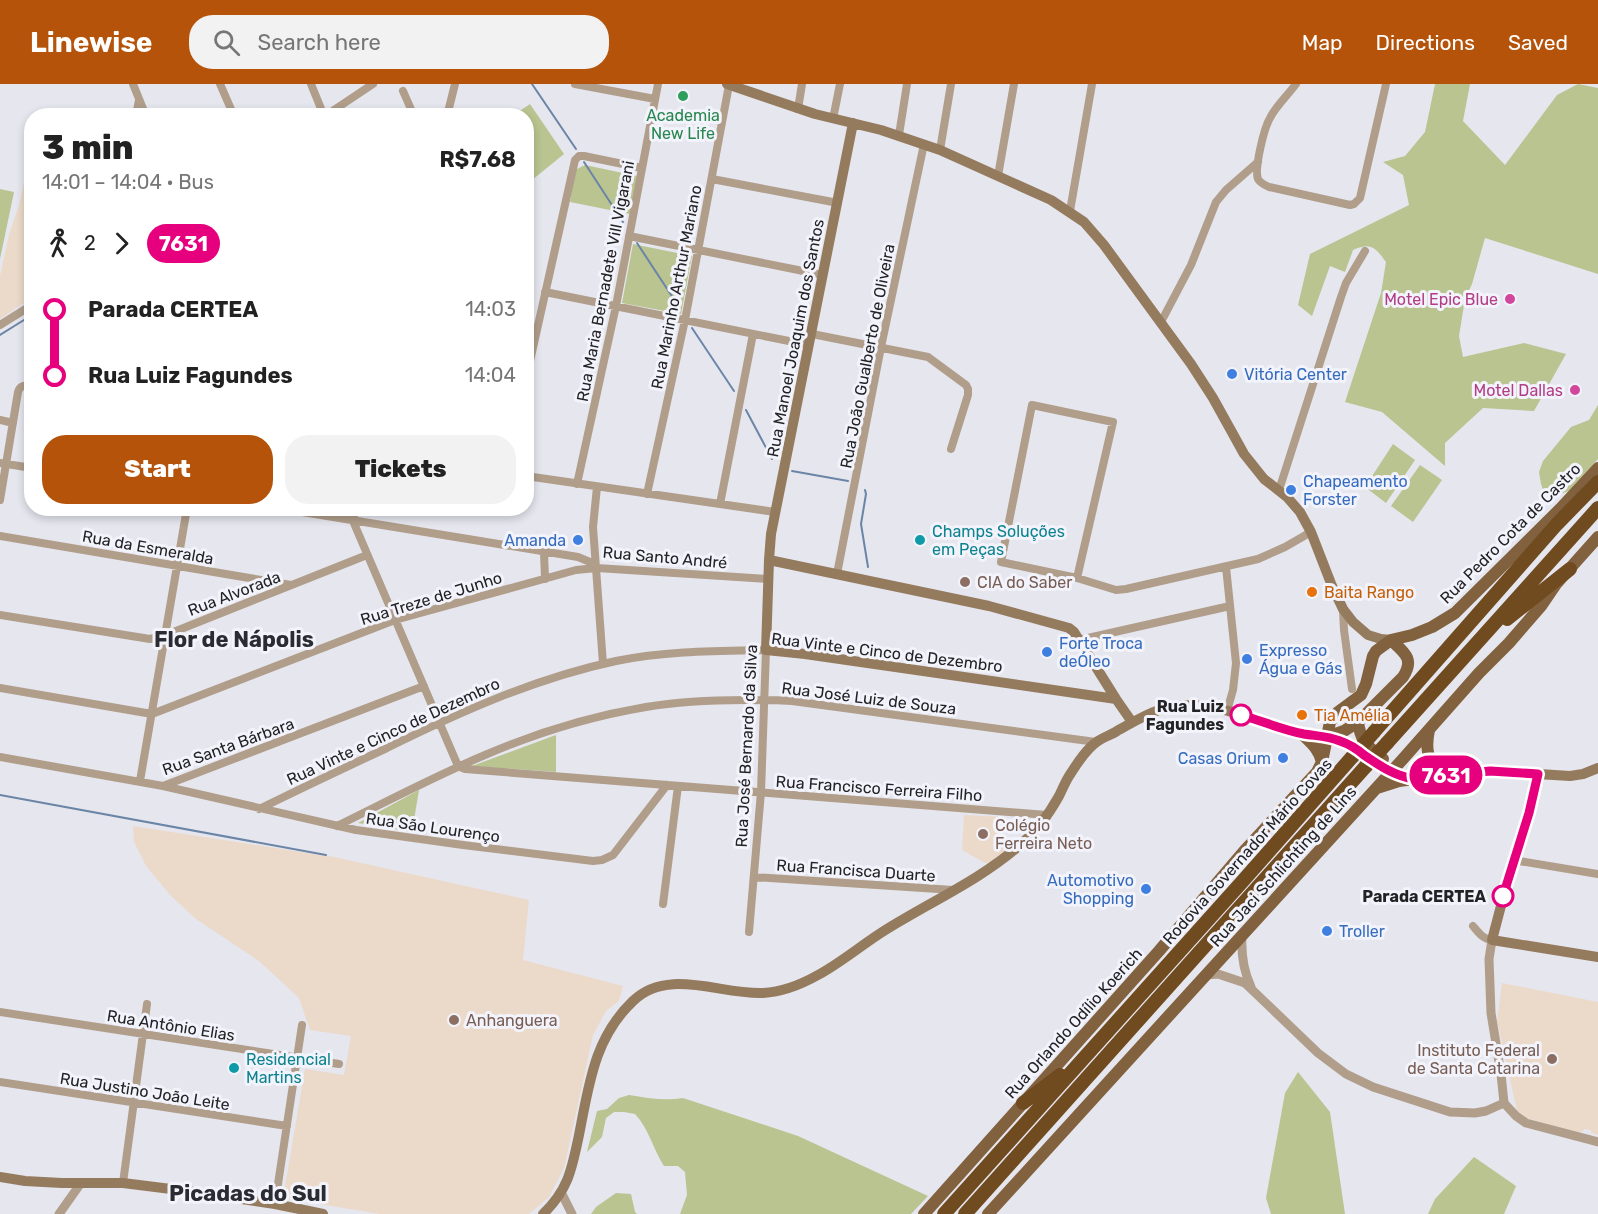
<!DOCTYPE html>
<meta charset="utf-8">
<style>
:root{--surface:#fff;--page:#f2f2f2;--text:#222;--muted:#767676;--accent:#b45309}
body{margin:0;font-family:Rubik,sans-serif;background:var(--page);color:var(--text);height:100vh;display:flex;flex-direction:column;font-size:22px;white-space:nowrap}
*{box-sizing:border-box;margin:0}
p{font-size:20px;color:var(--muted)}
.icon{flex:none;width:33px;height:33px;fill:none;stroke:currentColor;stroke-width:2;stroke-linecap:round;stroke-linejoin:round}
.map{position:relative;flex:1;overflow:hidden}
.side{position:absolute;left:24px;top:24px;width:510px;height:408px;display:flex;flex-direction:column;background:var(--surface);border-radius:24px;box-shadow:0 3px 9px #0003}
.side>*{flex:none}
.badge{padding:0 12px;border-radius:20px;font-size:21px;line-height:39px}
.map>.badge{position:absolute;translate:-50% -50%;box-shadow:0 0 0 3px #fff}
.legs{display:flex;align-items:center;gap:9px;height:66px;padding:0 18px;font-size:20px}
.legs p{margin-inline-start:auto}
.head{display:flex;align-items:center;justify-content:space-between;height:102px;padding:0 18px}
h1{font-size:33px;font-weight:800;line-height:45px}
.button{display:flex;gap:12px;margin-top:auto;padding:12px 18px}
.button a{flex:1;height:69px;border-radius:24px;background:var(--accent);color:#fff;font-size:24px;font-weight:800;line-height:69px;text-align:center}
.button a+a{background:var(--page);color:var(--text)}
ul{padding:0 18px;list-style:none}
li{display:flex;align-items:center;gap:21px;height:66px;font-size:22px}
li i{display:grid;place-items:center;width:9px;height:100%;margin:0 8px;background:currentColor}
li i::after{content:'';width:15px;height:15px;margin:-8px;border:4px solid;border-radius:50%;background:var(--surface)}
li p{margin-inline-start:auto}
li:first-child i{background:linear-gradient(#0000 50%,currentColor 0)}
li:last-child i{background:linear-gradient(currentColor 50%,#0000 0)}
header{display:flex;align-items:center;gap:36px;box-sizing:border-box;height:84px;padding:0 30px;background:var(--accent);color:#fff}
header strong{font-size:28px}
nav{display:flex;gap:33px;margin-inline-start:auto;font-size:21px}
.search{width:420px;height:54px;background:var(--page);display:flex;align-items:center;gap:15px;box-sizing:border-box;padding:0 21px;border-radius:24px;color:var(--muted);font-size:22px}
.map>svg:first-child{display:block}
</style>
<header>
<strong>Linewise</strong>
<div class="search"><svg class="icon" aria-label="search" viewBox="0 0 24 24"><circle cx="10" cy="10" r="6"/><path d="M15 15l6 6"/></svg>Search here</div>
<nav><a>Map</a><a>Directions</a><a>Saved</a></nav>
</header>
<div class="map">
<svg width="1598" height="1130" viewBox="0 0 1598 1130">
<rect width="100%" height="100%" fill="#e6e6ef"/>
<path fill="#ebdac9" d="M 31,66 L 31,214 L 0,235 L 0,192 L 9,151 L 19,121 Z
M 964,731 L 1004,733 L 1004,768 L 993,778 L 985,779 L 962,766 Z
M 133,742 L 334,773 L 529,816 L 523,876 L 623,902 L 619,917 L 606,927 L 593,951 L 564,1084 L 549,1113 L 529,1130 L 380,1130 L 283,1114 L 305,985 L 344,991 L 351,952 L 310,946 L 299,914 L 259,877 L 196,835 L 170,811 L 146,782 L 134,758 Z
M 1502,899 L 1598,918 L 1598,1051 L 1591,1049 L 1591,1046 L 1585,1045 L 1580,1049 L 1576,1049 L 1524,1033 L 1517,1027 L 1497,937 Z"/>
<path fill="#b9c490" d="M 1435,0 L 1470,0 L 1463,37 L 1505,81 L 1557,11 L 1578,0 L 1598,4 L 1598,190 L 1485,154 L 1472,200 L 1465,215 L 1459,252 L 1463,273 L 1524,259 L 1566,270 L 1534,327 L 1483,324 L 1445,359 L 1445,382 L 1382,328 L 1345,318 L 1381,209 L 1386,178 C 1375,163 1371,158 1353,166 L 1345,188 L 1330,182 L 1312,232 L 1298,221 L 1310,170 L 1409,121 L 1403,91 L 1383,78 L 1405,72 L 1425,48 Z
M 530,20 L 564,70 L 532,96 L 527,87 L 526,32 L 514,31 Z
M 585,81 L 637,92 L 630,130 L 570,118 L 575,86 Z
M 0,105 L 14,108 L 0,175 Z
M 633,160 L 692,172 L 681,230 L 622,219 Z
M 1598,321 L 1598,375 L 1569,407 L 1552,413 L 1543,406 L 1541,400 L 1539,388 L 1543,377 L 1571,343 L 1589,336 Z
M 1393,360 L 1415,376 L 1386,419 L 1365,403 Z
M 1420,381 L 1442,396 L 1413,438 L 1391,422 Z
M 556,651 L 556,688 L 472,682 Z
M 419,706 L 412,748 L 358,739 Z
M 1298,988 L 1330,1028 L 1345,1130 L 1271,1130 L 1266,1114 L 1285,1009 Z
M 629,1011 C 647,1014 665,1017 683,1014 L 798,1052 L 928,1112 L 911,1130 L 680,1130 L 687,1111 L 685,1088 L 678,1082 L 664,1082 C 653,1065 649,1045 635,1030 L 624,1028 L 614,1028 L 606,1034 L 602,1053 L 587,1068 L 597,1027 L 607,1025 L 619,1014 Z
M 1474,1073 L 1516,1102 L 1504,1130 L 1428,1130 L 1435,1115 Z
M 616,1109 L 631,1110 L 635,1128 L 637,1130 L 591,1130 L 596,1123 Z"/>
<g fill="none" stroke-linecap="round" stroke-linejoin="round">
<path stroke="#6a85a5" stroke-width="2" d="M 532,0 L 576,65
M 584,78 L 623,138
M 637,159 L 679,223
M 692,244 L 734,307
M 0,251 L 32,231
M 746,326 L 772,375
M 792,387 L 848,397
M 865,406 L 866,410 L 861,440 L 868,483
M 0,711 L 326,771"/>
<path stroke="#b09e8b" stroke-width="8" d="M 133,0 L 146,32
M 220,0 L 234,32
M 311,0 L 324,32
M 575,0 L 655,15
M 1296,0 C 1288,11 1276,22 1270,34 C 1264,44 1254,85 1258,95 C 1260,99 1265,101 1269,103 L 1350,121 L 1354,120 L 1360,114 L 1386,0
M 403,7 L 414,32
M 798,25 L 802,0
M 136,32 L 139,16
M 325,32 L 373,0
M 447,32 L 455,0
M 833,35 L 840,0
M 899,51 L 907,0
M 940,66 L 951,0
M 998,92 L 1014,0
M 712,95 L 838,119
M 1070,127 L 1092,0
M 629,152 L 823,191
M 545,208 L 809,261
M 1161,238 L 1191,181 L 1216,118 L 1226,106 L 1258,78
M 0,241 L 32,221
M 812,250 L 928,273 L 966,301 L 968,305 L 968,311 L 951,365
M 526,295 L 575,76 L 579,72 L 584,72 L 642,84
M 0,336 L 13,339
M 0,379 L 32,384
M 526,392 L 775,428
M 577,400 L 616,222 L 658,0
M 597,403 L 593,443 L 603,580
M 1279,406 L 1341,213 L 1346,199 L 1365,167
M 647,410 L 685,236 L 729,1
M 0,416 L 18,308 C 20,301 25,301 32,302
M 720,420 L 753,250
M 278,424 L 578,473 L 590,478 L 597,484 L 768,495
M 353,437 L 458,682 L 465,685 L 1047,731
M 353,437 L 355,424
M 0,452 L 291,501
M 544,468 L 545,495
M 1226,483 L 1236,579 L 1233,606 L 1227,627
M 837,490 L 881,263 L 924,60
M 1077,494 L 1113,338 L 1032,321 L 1001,478 L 1077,494 L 1116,506 L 1126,505 L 1258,475 L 1285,463 L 1311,448
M 1343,526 L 1344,546 L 1352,605
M 0,531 L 150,555 L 166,551 L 367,471
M 1079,556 L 1230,522
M 0,604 L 152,630 L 395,536 L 576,486 L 597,484
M 0,673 L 163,702 L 424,602
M 140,697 L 187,424
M 163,702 L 356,746 L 463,761 L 593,777 L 602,776 L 613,771 L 667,701
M 259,725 C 302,704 344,684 387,664 C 460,628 536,594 616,577 C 665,567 716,567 766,566 L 761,708 L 749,848
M 337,742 C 386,718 435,692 485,671 C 536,649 592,632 646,623 C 693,615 744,615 792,617 L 1096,658
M 1513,776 L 1598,790
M 754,793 L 953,806
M 663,820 L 678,702
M 1473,842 C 1479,849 1483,855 1492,856
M 0,928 L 339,980
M 0,998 L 287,1042
M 123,1099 L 147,920
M 275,1120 L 302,941"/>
<path stroke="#b09e8b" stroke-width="9" d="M 1242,852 C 1241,871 1243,886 1251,903
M 1492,856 L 1489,875 L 1491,929 L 1501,990 L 1504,1019 L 1516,1032 L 1526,1039 L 1598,1058
M 1206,891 L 1218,890 L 1245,899 L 1318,969 L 1346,990 L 1373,1003 L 1450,1028 L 1475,1029 L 1486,1027 L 1504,1019
M 562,1110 L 572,1130
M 59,1130 L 81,1099"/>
<path stroke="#957b5e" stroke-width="10" d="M 727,0 L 815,30 L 881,46 L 940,66 L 1051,116 L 1084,138 L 1104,161 L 1191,280 L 1213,314 L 1244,370 L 1264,395 L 1287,413 L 1300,428 L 1311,448 L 1332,502 L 1343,525 L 1353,538 L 1368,551 L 1381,555 L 1391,556
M 853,39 L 771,450 L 769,476 L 766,566 L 805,570 L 1116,615 L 1132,638
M 769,476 L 989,522 L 1069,544 L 1074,548 L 1116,615
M 1538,690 L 1529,728 L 1513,776 L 1492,856 L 1598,873
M 1406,693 L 1414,695 L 1490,687 L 1570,692 L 1583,690 L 1598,684
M 0,1093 L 25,1097 L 62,1099 L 123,1099 L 195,1108 L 275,1120 L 323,1130
M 543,1130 C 569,1105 572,1084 579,1051 C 589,1001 594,954 633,917 C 668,883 721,911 763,909 C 782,908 802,900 818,891 C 842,878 864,859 887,845 C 932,817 980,796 1020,761 C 1036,748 1049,730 1059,712 C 1063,704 1066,696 1071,689 C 1078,678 1087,664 1098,657 C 1104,653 1111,651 1117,647 C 1130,640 1144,631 1159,626 C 1207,610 1254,638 1301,649 C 1309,651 1318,652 1327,653"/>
<path stroke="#81613e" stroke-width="12" d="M 1358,638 C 1361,659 1367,661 1383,675
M 1429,646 C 1423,675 1432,685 1460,689
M 1302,650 C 1311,659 1319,665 1322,678
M 1327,653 L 1344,647 L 1358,638 L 1403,593 C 1415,575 1404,568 1391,556
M 1327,653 L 1351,661 L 1381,682 L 1392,687
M 1377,704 L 1399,697 L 1414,695
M 924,1130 L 1159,867 L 1246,765 L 1317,688 L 1322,678 L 1330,638 L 1338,628 L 1361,611 L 1366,600 L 1373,572 L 1376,567 L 1391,556 L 1412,551 L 1432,543 L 1455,529 L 1560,425 L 1598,384
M 988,1130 L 1402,676 L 1479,589 L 1509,559 L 1541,522 L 1556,500 L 1598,453"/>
<path stroke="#704b20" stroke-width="14" d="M 1507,535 L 1570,485
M 1374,648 L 1557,440 L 1598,398
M 1387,659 L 1598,424
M 1023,1019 L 1060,991
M 944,1130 L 1241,799 L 1353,672
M 965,1130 L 1366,682"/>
<path stroke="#704b20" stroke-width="14" d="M 1353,672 L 1374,648
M 1366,682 L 1387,659"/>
</g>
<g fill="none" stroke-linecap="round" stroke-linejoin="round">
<defs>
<path id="line-1" d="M 1241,631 C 1262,637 1283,646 1304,650 C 1316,652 1328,652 1340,657 C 1349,660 1357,665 1364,671 C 1380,682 1395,692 1414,695 L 1490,687 L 1538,690 L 1529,729 L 1503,812"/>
</defs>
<use href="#line-1" stroke="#fff" stroke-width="14"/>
<use href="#line-1" stroke="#e6007e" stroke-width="9"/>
</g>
<circle fill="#2e9e5b" stroke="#f3f3fc" stroke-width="2" cx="683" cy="12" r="6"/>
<g fill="#d1479c" stroke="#f3f3fc" stroke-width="2">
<circle cx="1510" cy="215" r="6"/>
<circle cx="1575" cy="306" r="6"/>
</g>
<g fill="#3f7fe0" stroke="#f3f3fc" stroke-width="2">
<circle cx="1232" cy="290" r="6"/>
<circle cx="1291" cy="406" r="6"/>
<circle cx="578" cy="456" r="6"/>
<circle cx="1047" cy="568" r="6"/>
<circle cx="1247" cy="575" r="6"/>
<circle cx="1283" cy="674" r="6"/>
<circle cx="1146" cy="805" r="6"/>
<circle cx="1327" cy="847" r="6"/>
</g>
<g fill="#0f9aa8" stroke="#f3f3fc" stroke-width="2">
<circle cx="920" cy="456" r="6"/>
<circle cx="234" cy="984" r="6"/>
</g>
<g fill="#8d6e63" stroke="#f3f3fc" stroke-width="2">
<circle cx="965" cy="498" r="6"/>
<circle cx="983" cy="750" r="6"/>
<circle cx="454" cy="936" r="6"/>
<circle cx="1552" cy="975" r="6"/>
</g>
<g fill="#e8710a" stroke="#f3f3fc" stroke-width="2">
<circle cx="1312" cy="508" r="6"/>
<circle cx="1302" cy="631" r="6"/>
</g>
<g fill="#fff" stroke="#e6007e" stroke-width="3">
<circle cx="1241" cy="631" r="10"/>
<circle cx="1503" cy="812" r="10"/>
</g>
<g text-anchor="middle" stroke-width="6" stroke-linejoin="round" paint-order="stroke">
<g font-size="16" fill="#27864d" stroke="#f3f3fc">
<text x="683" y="37">Academia<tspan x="683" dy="18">New Life</tspan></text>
</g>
<g font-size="16" fill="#232326" stroke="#f3f3fc">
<text transform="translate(605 197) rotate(-79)" y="6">Rua Maria Bernadete Vill Vigarani</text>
<text transform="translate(676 203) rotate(-79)" y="6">Rua Marinho Arthur Mariano</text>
<text transform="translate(795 254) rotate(-79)" y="6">Rua Manoel Joaquim dos Santos</text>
<text transform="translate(867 272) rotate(-79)" y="6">Rua João Gualberto de Oliveira</text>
<text transform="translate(1510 449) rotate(-45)" y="6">Rua Pedro Cota de Castro</text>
<text transform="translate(148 463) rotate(10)" y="6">Rua da Esmeralda</text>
<text transform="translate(665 473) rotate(5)" y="6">Rua Santo André</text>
<text transform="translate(234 509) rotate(-21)" y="6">Rua Alvorada</text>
<text transform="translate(431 514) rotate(-17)" y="6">Rua Treze de Junho</text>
<text transform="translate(887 568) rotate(7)" y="6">Rua Vinte e Cinco de Dezembro</text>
<text transform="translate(869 614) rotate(7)" y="6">Rua José Luiz de Souza</text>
<text transform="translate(393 647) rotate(-25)" y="6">Rua Vinte e Cinco de Dezembro</text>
<text transform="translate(228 662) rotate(-20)" y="6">Rua Santa Bárbara</text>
<text transform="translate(746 662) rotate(-87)" y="6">Rua José Bernardo da Silva</text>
<text transform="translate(879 704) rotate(4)" y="6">Rua Francisco Ferreira Filho</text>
<text transform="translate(433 743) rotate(8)" y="6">Rua São Lourenço</text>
<text transform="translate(1247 767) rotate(-48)" y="6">Rodovia Governador Mário Covas</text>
<text transform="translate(1283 782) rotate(-48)" y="6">Rua Jaci Schlichting de Lins</text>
<text transform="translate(856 786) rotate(4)" y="6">Rua Francisca Duarte</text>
<text transform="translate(1073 939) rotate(-48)" y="6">Rua Orlando Odílio Koerich</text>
<text transform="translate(171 941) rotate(9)" y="6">Rua Antônio Elias</text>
<text transform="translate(145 1007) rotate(9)" y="6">Rua Justino João Leite</text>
</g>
<g font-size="16" fill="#b23c85" stroke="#f3f3fc" text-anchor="end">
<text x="1498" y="221">Motel Epic Blue</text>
<text x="1563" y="312">Motel Dallas</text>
</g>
<g font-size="16" fill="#366cbe" stroke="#f3f3fc" text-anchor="start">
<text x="1244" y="296">Vitória Center</text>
<text x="1303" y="403">Chapeamento<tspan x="1303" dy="18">Forster</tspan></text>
<text x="566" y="462" text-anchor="end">Amanda</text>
<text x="1059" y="565">Forte Troca<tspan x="1059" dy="18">deÓleo</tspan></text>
<text x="1259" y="572">Expresso<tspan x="1259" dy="18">Água e Gás</tspan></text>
<text x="1271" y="680" text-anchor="end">Casas Orium</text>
<text x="1134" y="802" text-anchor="end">Automotivo<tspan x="1134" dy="18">Shopping</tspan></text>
<text x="1339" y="853">Troller</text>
</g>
<g font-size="16" fill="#0d838f" stroke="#f3f3fc" text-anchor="start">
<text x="932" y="453">Champs Soluções<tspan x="932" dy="18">em Peças</tspan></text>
<text x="246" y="981">Residencial<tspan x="246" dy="18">Martins</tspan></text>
</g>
<g font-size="16" fill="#785e54" stroke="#f3f3fc" text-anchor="start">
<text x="977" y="504">CIA do Saber</text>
<text x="995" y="747">Colégio<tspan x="995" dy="18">Ferreira Neto</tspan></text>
<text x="466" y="942">Anhanguera</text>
<text x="1540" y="972" text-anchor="end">Instituto Federal<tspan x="1540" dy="18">de Santa Catarina</tspan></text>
</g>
<g font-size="16" fill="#c56008" stroke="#f3f3fc" text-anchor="start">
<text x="1324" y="514">Baita Rango</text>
<text x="1314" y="637">Tia Amélia</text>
</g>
<g font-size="16" font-weight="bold" fill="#232326" stroke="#f3f3fc" text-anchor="end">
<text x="1224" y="628">Rua Luiz<tspan x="1224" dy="18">Fagundes</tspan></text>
<text x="1486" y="818">Parada CERTEA</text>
</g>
<g font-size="22" font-weight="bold" fill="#2b2b32" stroke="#f3f3fc">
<text x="234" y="563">Flor de Nápolis</text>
<text x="248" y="1117">Picadas do Sul</text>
</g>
</g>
</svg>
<b class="badge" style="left:1446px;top:691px;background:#e6007e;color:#fff">7631</b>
<section class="side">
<div class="head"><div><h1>3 min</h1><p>14:01 – 14:04 · Bus</p></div><b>R$7.68</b></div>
<div class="legs"><svg class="icon" aria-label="walk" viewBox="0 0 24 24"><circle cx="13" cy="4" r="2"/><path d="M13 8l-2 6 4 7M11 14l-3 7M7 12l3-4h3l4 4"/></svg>2<svg class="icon" aria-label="forward" viewBox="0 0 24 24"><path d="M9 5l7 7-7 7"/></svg><b class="badge" style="background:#e6007e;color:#fff">7631</b></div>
<ul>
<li><i style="color:#e6007e"></i><b>Parada CERTEA</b><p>14:03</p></li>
<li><i style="color:#e6007e"></i><b>Rua Luiz Fagundes</b><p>14:04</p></li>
</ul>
<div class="button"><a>Start</a><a>Tickets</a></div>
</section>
</div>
